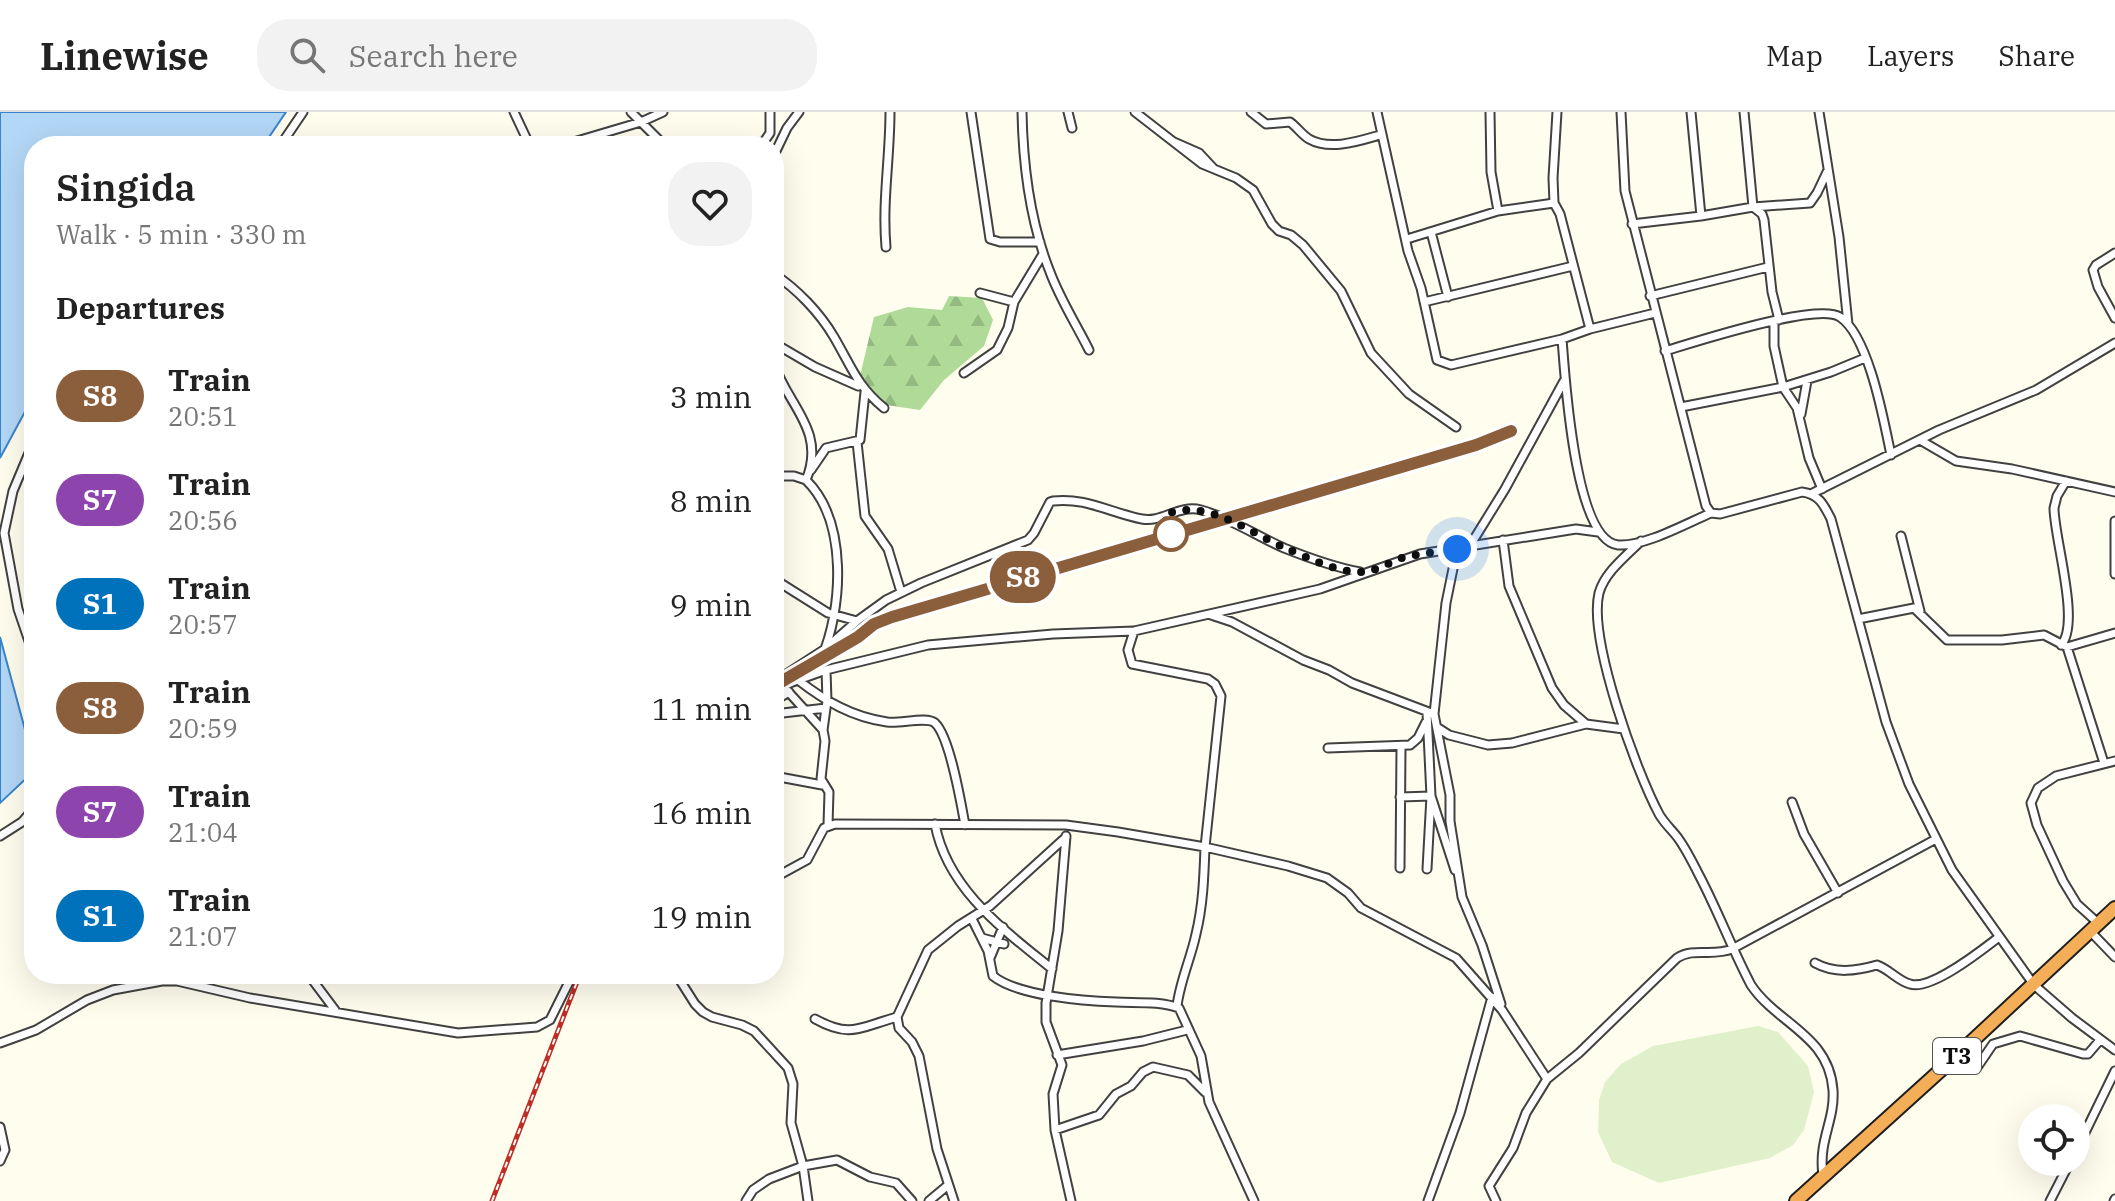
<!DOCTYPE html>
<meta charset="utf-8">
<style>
:root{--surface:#fff;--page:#f2f2f2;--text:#222;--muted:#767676;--line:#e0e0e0}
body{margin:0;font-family:"IBM Plex Serif",serif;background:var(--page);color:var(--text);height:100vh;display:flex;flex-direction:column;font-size:30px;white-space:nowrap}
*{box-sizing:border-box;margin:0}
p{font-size:26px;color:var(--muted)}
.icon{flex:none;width:44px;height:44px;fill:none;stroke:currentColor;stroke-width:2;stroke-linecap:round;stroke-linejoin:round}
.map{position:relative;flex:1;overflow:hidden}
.side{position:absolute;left:24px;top:24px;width:760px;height:848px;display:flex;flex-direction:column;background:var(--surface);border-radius:32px;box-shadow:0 8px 32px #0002}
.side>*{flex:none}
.badge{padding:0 16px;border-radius:26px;font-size:28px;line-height:52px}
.buttons{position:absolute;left:2018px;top:992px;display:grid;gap:16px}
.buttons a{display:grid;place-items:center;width:72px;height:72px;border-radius:50%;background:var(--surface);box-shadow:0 8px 32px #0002;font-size:40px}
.you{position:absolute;width:40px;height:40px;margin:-20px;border:6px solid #fff;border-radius:50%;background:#1a73e8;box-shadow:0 0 0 12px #1a73e833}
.map>.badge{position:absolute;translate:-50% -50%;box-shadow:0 0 0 4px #fff}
h2{padding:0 32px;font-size:30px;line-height:72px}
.round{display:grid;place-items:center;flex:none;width:84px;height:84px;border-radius:32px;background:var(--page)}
.head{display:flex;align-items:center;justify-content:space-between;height:136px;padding:0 32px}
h1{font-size:38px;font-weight:600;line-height:60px}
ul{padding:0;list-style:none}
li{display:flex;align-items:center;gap:24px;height:104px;padding:0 32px}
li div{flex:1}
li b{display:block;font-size:30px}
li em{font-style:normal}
li .badge{min-width:88px;font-weight:700;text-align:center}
header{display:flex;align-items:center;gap:48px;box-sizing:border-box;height:112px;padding:0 40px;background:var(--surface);border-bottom:2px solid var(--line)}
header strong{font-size:38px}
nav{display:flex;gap:44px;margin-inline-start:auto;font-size:28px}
.search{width:560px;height:72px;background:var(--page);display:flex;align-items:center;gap:20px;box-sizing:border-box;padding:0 28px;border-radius:32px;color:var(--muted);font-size:30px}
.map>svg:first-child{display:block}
</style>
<header>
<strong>Linewise</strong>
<div class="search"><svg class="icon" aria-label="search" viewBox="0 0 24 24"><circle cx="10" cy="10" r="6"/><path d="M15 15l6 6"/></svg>Search here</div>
<nav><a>Map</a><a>Layers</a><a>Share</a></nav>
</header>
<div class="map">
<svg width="2115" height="1089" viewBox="0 0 2115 1089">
<defs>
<pattern id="forest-firs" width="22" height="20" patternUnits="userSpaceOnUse" patternTransform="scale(2)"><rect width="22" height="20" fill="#afda97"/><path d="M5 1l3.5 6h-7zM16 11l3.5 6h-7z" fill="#95ba81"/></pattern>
</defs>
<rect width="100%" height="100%" fill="#fffdee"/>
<path fill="url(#forest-firs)" d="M 949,184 L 982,186 L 993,208 L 984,234 L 944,268 L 920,298 L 886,293 L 860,264 L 874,205 L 908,195 L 942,198 Z"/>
<path fill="#dff0ca" d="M 1758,914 L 1778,920 L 1808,954 L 1814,980 L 1804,1018 L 1793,1033 L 1770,1046 L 1659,1071 L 1612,1050 L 1598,1020 L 1599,988 L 1605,970 L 1621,952 L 1653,934 Z"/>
<path fill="#b3d7f6" stroke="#3a84cd" stroke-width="2" d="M 0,0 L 286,0 L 263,34 L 34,34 L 34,283 L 0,346 Z
M 0,525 L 34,651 L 34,659 L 0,691 Z"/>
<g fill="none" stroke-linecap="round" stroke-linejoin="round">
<defs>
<path id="street" d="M 514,0 L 530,34
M 631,0 L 665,34
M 971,0 L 990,127 L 1000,130 L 1040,130
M 1022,0 C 1023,53 1030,110 1050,160 C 1060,187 1076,212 1089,238
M 1068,0 L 1072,16
M 1135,0 L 1202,52 L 1236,66 L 1253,78 L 1272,112 L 1279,119 L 1291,123 L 1303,133 L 1341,179 L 1371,241 L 1409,282 L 1456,315
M 1251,0 L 1266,12 L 1290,10 C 1297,15 1302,23 1309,27 C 1330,39 1359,29 1380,23
M 1377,0 L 1408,139 L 1421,176 L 1437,248 L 1451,253 L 1562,227 L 1590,217 L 1655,201
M 1490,0 L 1491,60 L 1498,99
M 1621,0 L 1625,79 L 1706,394 L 1711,401 L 1720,402 L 1802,380 C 1819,382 1824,393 1831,407 L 1886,610 L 1909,672 L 1952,758 L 2034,873 L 2072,906 L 2115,938
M 1691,0 L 1701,104
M 1744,0 L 1753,95 L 1810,91 L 1817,81 L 1827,60
M 1819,0 L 1839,125 L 1848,212
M 1174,30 L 1199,41 L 1213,56
M 280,34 L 303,0
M 560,34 L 641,10 L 663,0
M 761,34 L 770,21 L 770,0
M 774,43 L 787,16 L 799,0
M 1554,91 L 1553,66 L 1557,0
M 1632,112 L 1701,104 L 1753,95 L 1762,102 L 1764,108 L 1772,180 L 1779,208
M 1431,120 L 1448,185
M 1407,127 L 1498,99 L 1554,91 L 1560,102 L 1590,217
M 886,135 C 882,90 890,46 890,0
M 2115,141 L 2096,153 L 2093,158 L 2098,175 L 2115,206
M 774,162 C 797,177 820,201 834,225 C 851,254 857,274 884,296
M 980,181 L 1014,190
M 1650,184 L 1768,155
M 1424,190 L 1573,154
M 1774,209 L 1774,234 L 1783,275 L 1831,260 L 1865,246
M 1562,227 C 1565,263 1574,428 1618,433 C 1644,435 1687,411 1711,401
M 774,231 L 815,255 L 858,274
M 1665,239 C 1695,230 1817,190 1840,205 C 1869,224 1884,310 1891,343
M 774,251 C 786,292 827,318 806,368 C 848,409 843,497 821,547
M 964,261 L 997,238 L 1008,216 L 1014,190 L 1043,142
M 1681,295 L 1783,275 L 1797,296 L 1809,346 L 1822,377
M 1801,302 L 1807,269
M 1920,328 L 1956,349 L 2012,357 L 2115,380
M 34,329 L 13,379 L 4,421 L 18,497 L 34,544
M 857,330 L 865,404 L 888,437 L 901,480
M 811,358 L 826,336 L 860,328 L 865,280
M 774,364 L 794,364 L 806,368
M 1813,381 L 1939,318 L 2036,278 L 2115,231
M 2115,409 L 2115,462
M 1901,424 L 1920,499
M 1503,428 L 1509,474 L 1552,576 L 1564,593 L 1586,612
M 1641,429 C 1626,444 1605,460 1599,481 C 1588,527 1636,659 1659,702 C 1664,711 1672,718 1678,726 C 1686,737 1693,751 1699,763 C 1718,799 1732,837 1751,873 C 1777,912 1829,923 1833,978 C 1835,1009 1818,1028 1823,1063
M 1471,432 L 1505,377 L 1564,269
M 1457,437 L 1446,491 L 1434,602 L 1450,683 L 1450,709 L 1462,785 L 1482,833 L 1501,892
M 774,467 L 828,501 L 857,509
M 1211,503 L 1232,510 L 1303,548 L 1329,558 L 1352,571 L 1434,602
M 1858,507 L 1914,496 L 1947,528 L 2002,528 L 2044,523 L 2067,535 L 2115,521
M 1134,519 L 1128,538 L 1132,552 L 1208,567 L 1215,572 L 1221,584 L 1205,735 L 1288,754 L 1327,766 L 1348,781 L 1361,796 L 1456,846 L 1502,898 L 1547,967
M 2061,533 C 2081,512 2054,426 2054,396 L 2057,384 L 2066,369
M 2067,535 L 2104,651
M 774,564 L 823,618 L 825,629 L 821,667 L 829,680 L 828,713
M 798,568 C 825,589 852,605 887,610 C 900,612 927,604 935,611 C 950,625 961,691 965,713
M 774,570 L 825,537 L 857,509 L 886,488 L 921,471 L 1028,428 L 1034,421 L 1050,390 L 1053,389 C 1085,385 1111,401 1142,407 C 1162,411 1179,392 1201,398 C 1230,406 1257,424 1284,436 C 1309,446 1334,455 1360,460
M 784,573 L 826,558 L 928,533 L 1053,522 L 1134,519 L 1320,477 L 1420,442 L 1576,417 L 1598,420
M 774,589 L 789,580
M 774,602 L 826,596
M 1438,616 L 1449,623 L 1488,633 L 1512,631 L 1586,612 L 1624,617
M 823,618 L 827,589 L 826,558
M 1328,636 L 1410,633 L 1418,626 L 1426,610
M 774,664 L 822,673
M 1400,685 L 1431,684 L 1455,758
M 1792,690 L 1804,722 L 1838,781
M 935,712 C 947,777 1004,818 1052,857
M 0,724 L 22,710 L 34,696
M 1066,724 L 1058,819 L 1046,891 L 1046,910 L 1062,953 L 1053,982 L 1055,1018 L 1071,1089
M 1400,756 L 1401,635
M 1427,757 L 1431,684 L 1427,601
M 774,766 L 807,748 L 824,716 L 835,712 L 1066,713 L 1118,720 L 1205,735 C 1204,764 1203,794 1196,822 C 1191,846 1180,869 1177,894
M 972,807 L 988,839 L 993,864 C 1018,884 1084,889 1116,890 C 1137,891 1160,889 1179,896 L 1201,944 L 1209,990 L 1254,1089
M 2098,811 L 2077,792 L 2063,769 L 2037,713 L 2031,691 L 2038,676 L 2056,664 L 2115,649
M 2090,819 L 2115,845
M 982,826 L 1004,832
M 990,846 L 1003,815
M 1815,851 C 1835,862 1856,859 1877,853 C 1889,857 1898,869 1910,872 C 1931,879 1982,838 1999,825
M 308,862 L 335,898
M 676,862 L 695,892 L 703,900 L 712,905 L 742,913 L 754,919 L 788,956 L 793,972 L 791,1011 L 803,1054 L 808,1089
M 815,907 C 851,927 860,915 897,905
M 0,931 L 36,918 L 87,888 L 113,878 L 162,869 L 177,869 L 250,886 L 458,921 L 537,915 L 550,908 L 573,862
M 1057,943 L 1143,929 L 1187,918
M 1978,954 L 1993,932 L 2020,924 L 2083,942 L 2088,942 L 2100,928
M 0,1015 L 5,1038 L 0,1049
M 1055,1018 L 1099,1003 L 1116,982 L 1131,974 L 1143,960 L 1153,955 L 1188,963 L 1205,980
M 2076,1039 L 2115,959
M 746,1089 L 753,1078 L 769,1067 L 803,1054 L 837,1048 L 870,1065 L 896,1071 L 912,1089
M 929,1089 L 947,1074
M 954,1089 L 937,1037 L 919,944 L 912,930 L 899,916 L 897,905 L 928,838 L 958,814 L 990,794 L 1066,725
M 1428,1089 L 1460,1001 L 1492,885
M 1496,1089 L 1489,1074 L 1513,1036 L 1526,1001 L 1547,967 L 1579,941 L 1677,846 C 1694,835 1712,845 1732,837 L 1936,727
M 2050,1089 L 2070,1050
M 2114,1089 L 2115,1087"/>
<path id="highway" d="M 1796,1089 L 1953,947 L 2115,796"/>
</defs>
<use href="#street" stroke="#414141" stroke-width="11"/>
<use href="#highway" stroke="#1f1f1f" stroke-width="16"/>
<use href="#street" stroke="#fff" stroke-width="7"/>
<use href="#highway" stroke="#f4ae57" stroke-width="12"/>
<defs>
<path id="rail" d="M 774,574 L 858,525 L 874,512 L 892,505 L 1476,333 L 1511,319
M 492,1089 L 580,862"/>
</defs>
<use href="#rail" stroke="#be2d26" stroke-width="5"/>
<use href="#rail" stroke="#fff" stroke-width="2" stroke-dasharray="6" stroke-linecap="butt"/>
</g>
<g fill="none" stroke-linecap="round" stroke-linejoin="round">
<defs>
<path id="line" d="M 774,574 L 858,525 L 874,512 L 892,505 L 1476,333 L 1511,319"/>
</defs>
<use href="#line" stroke="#fff" stroke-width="18"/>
<use href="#line" stroke="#8b5e3c" stroke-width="12"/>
<path stroke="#0e0e0e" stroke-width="8" stroke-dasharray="0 14.4" d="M 1171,422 L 1164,403 C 1206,385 1248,420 1285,436 C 1307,445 1337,461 1362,460 C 1374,460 1390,450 1402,446 C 1420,441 1439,440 1457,437"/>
</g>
<circle fill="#fff" stroke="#8b5e3c" stroke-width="4" cx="1171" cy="422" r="16"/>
<g text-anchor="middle" stroke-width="8" stroke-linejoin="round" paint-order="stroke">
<rect fill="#fff" stroke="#565656" stroke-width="2" x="1933" y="926" width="48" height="36" rx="6"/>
<g font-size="22" font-weight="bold" fill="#0e0e0e">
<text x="1957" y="952">T3</text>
</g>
</g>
</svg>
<div class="buttons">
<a><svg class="icon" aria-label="locate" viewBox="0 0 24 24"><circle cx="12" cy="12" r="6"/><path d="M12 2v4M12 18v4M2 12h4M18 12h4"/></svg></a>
</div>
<div class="you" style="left:1457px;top:437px"></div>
<b class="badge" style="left:1023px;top:465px;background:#8b5e3c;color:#fff">S8</b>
<section class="side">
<div class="head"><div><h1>Singida</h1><p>Walk · 5 min · 330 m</p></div><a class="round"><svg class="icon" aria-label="heart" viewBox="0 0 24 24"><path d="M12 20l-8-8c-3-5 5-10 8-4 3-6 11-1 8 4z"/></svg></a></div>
<h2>Departures</h2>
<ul>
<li><span class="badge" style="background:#8b5e3c;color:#fff">S8</span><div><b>Train</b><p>20:51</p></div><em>3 min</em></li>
<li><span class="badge" style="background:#8e44ad;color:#fff">S7</span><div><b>Train</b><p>20:56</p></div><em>8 min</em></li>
<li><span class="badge" style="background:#0072bc;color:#fff">S1</span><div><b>Train</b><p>20:57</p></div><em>9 min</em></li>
<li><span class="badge" style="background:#8b5e3c;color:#fff">S8</span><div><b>Train</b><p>20:59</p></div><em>11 min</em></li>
<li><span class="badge" style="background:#8e44ad;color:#fff">S7</span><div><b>Train</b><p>21:04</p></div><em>16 min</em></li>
<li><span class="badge" style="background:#0072bc;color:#fff">S1</span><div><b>Train</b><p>21:07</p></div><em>19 min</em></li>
</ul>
</section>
</div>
